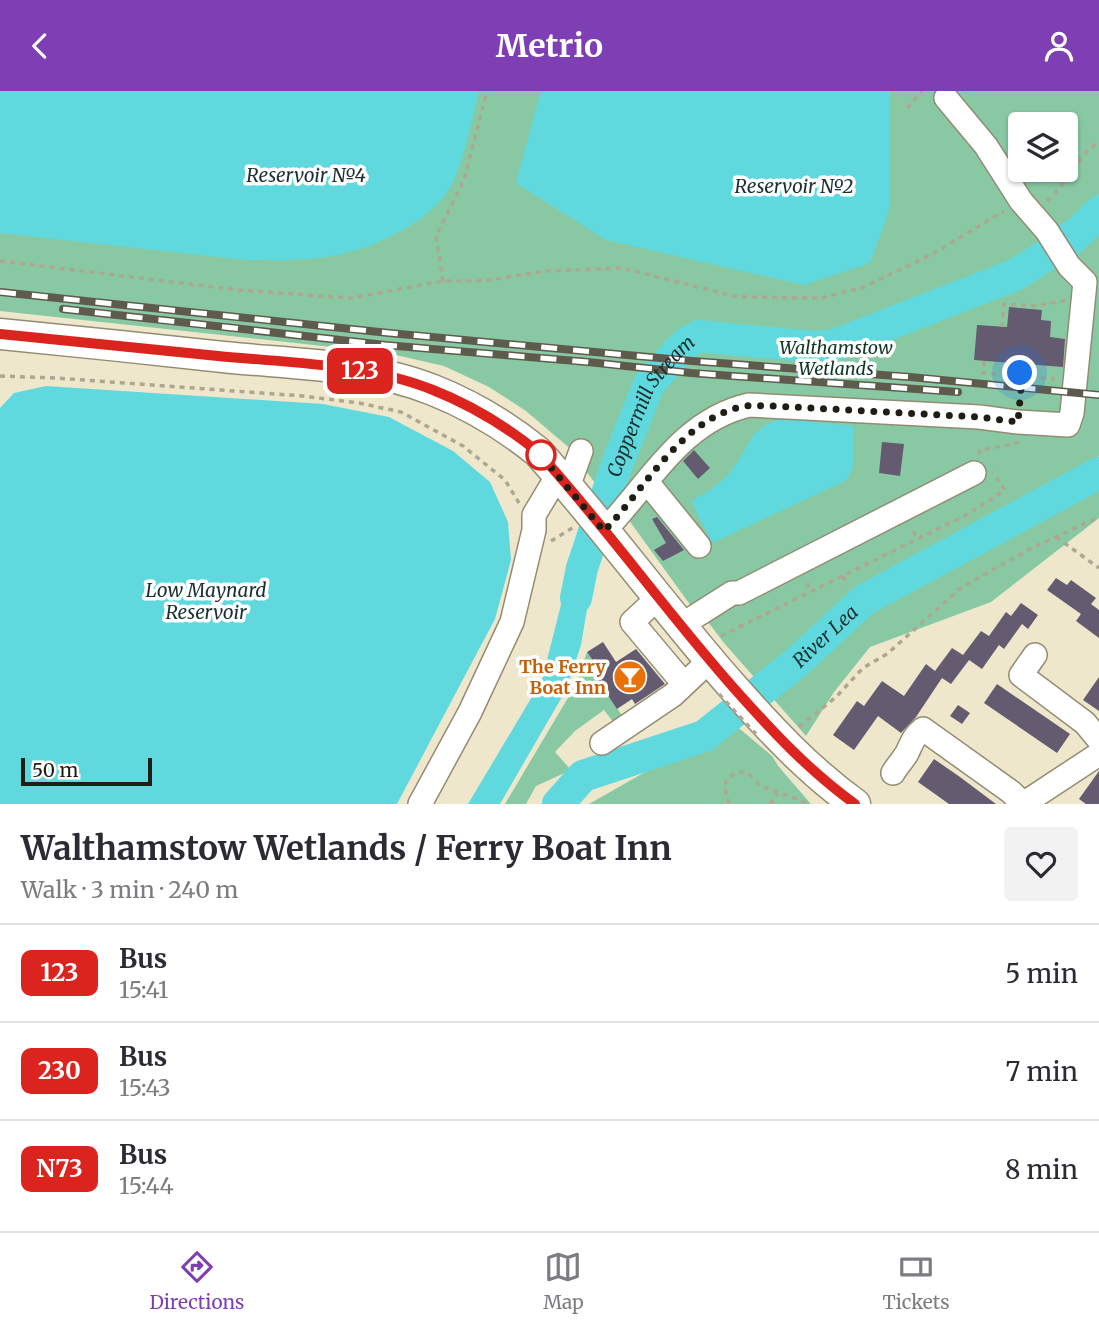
<!DOCTYPE html>
<meta charset="utf-8">
<style>
:root{--surface:#fff;--page:#f2f2f3;--text:#2b2b33;--muted:#7c7c81;--line:#e1e1e2;--accent:#7f3fb4}
body{margin:0;font-family:Merriweather,serif;background:var(--page);color:var(--text);height:100vh;display:flex;flex-direction:column;font-size:26px;white-space:nowrap}
*{box-sizing:border-box;margin:0}
p{font-size:23px;color:var(--muted)}
.icon{flex:none;width:38px;height:38px;fill:none;stroke:currentColor;stroke-width:2;stroke-linecap:round;stroke-linejoin:round}
.map{position:relative;height:713px;overflow:hidden}
.drawer{display:flex;flex-direction:column;background:var(--surface);flex:1}
.drawer>*{flex:none}
.badge{padding:0 14px;border-radius:10px;font-size:24px;line-height:46px}
.tools{position:absolute;left:1008px;top:21px;display:grid;gap:14px}
.tools a{display:grid;place-items:center;width:70px;height:70px;border-radius:7px;background:var(--surface);box-shadow:0 2px 5px #0004;font-size:35px}
.scale{position:absolute;left:21px;bottom:18px;width:131px;box-sizing:border-box;padding-left:7px;border:4px solid #201e14;border-top:0;font-size:19px;line-height:24px;white-space:nowrap;color:#201e14;-webkit-text-stroke:5px #fff;paint-order:stroke}
.you{position:absolute;width:35px;height:35px;margin:-18px;border:5px solid #fff;border-radius:50%;background:#1a73e8;box-shadow:0 0 0 10px #1a73e833}
.map>.badge{position:absolute;translate:-50% -50%;box-shadow:0 0 0 4px #fff}
.round{display:grid;place-items:center;flex:none;width:74px;height:74px;border-radius:7px;background:var(--page)}
.head{display:flex;align-items:center;justify-content:space-between;height:119px;padding:0 21px}
h1{font-size:33px;font-weight:700;line-height:52px}
ul{padding:0;list-style:none}
li{display:flex;align-items:center;gap:21px;height:98px;padding:0 21px;border-top:2px solid var(--line)}
li div{flex:1}
li b{display:block;font-size:26px}
li em{font-style:normal}
li .badge{min-width:77px;font-weight:700;text-align:center}
header{display:flex;justify-content:space-between;align-items:center;height:91px;padding:0 21px;background:var(--accent);color:#fff;font-size:32px;font-weight:700}
.dock{display:flex;justify-content:space-around;align-items:center;height:98px;border-top:2px solid var(--line);background:var(--surface);font-size:19px;color:var(--muted)}
.dock a{display:grid;justify-items:center;gap:4px}
.dock .selected{color:var(--accent)}
.map>svg:first-child{display:block}
</style>
<header><svg class="icon" aria-label="back" viewBox="0 0 24 24"><path d="M15 5l-7 7 7 7"/></svg>Metrio<svg class="icon" aria-label="person" viewBox="0 0 24 24"><circle cx="12" cy="8" r="4"/><path d="M4 21q1-7 8-7t8 7"/></svg></header>
<div class="map">
<svg width="1099" height="713" viewBox="0 0 1099 713">
<rect width="100%" height="100%" fill="#eee7cc"/>
<path fill="#88c9a4" fill-rule="evenodd" d="M 0,0 L 1099,0 L 1099,365 L 1090,373 L 1099,383 L 1099,427 L 991,511 L 870,556 L 834,601 L 806,645 L 724,552 L 702,523 L 691,515 L 623,421 L 611,413 L 579,371 L 573,360 L 526,320 L 489,296 L 444,275 L 387,262 L 0,220 ZM 1020,33 L 1066,33 L 1066,79 L 1020,79 Z
M 587,561 L 603,584 L 597,588 L 623,626 L 614,632 L 604,619 L 575,640 L 555,661 L 571,679 L 536,695 L 526,713 L 505,713 L 575,595 Z
M 734,633 L 772,665 L 779,676 L 811,713 L 589,713 L 682,660 Z"/>
<path fill="#60d9de" d="M 0,0 L 479,0 C 471,31 466,64 452,93 C 443,110 427,124 411,134 C 354,169 311,170 246,169 L 0,142 Z
M 541,0 L 890,0 L 889,120 L 870,172 L 804,194 L 606,149 L 516,92 Z
M 1099,102 L 1099,133 L 1070,163 L 1051,138 L 1084,121 Z
M 46,295 L 323,313 L 389,326 L 453,360 L 490,391 L 508,431 L 511,469 L 495,528 L 397,713 L 0,713 L 0,317 L 14,302 Z
M 782,327 L 853,335 L 853,376 L 847,389 L 712,452 L 691,410 C 706,402 719,394 730,381 C 753,354 744,341 782,327 Z
M 574,462 L 595,471 L 581,554 L 566,599 L 500,713 L 468,713 L 542,589 Z"/>
<g fill="none" stroke-linecap="round" stroke-linejoin="round">
<g stroke="#60d9de" stroke-width="32">
<path id="s1" d="M 576,507 L 582,477 L 616,376 L 649,293 L 678,260 L 688,251 L 699,245 L 814,256 L 835,254 L 1015,184 L 1072,148 L 1099,121"/>
<path id="s2" d="M 558,713 L 583,685 L 704,645 L 797,571 L 864,509 L 1099,382"/>
</g>
</g>
<path fill="#645b71" d="M 1009,216 L 1042,219 L 1041,229 L 1051,230 L 1050,246 L 1065,248 L 1063,276 L 974,269 L 977,234 L 1007,236 Z
M 882,351 L 904,353 L 900,385 L 879,382 Z
M 694,359 L 710,377 L 698,388 L 683,370 Z
M 657,426 L 684,459 L 663,470 L 654,459 L 666,452 L 652,428 Z
M 1056,487 L 1067,494 L 1071,489 L 1096,507 L 1091,513 L 1099,519 L 1099,547 L 1076,530 L 1081,523 L 1047,499 Z
M 1021,512 L 1038,524 L 1028,538 L 1022,533 L 1004,558 L 999,554 L 982,578 L 969,569 L 951,593 L 942,587 L 916,626 L 901,642 L 878,625 L 854,659 L 833,644 L 857,610 L 864,615 L 882,590 L 904,605 L 926,573 L 935,580 L 952,557 L 963,564 L 981,540 L 989,545 L 1006,521 L 1011,525 Z
M 603,551 L 616,571 L 636,558 L 665,593 L 635,613 L 632,608 L 617,618 L 597,588 L 603,584 L 587,561 Z
M 1099,586 L 1099,620 L 1083,609 Z
M 997,593 L 1070,643 L 1057,662 L 984,612 Z
M 958,614 L 970,622 L 962,633 L 950,625 Z
M 934,668 L 960,686 L 996,713 L 949,713 L 918,691 Z
M 1099,680 L 1099,713 L 1086,713 L 1079,708 Z"/>
<g fill="none" stroke-linecap="round" stroke-linejoin="round">
<defs>
<path id="minor" d="M 647,391 L 699,455
M 568,396 L 581,360
M 604,440 C 649,394 680,330 749,314 L 979,326 L 1018,331 L 1068,334 L 1072,322 L 1085,191 L 1069,175 L 1047,140 L 1021,110 L 986,55 L 946,7
M 658,507 L 632,531 L 684,593
M 680,535 L 732,502 L 739,502 L 974,382
M 1035,564 L 1021,584 L 1085,632 L 1099,649
M 602,652 L 673,604 L 709,570
M 893,682 C 897,675 903,669 907,662 C 912,652 913,646 923,638 L 1011,701 L 1023,713 L 1099,663
M 420,713 L 470,621 L 512,531 L 534,439 L 534,424 L 558,384"/>
<path id="major" d="M 0,243 C 74,250 149,258 223,266 C 292,273 368,273 433,299 C 471,314 507,336 538,361 C 606,437 665,519 732,595 C 770,638 808,679 855,713"/>
</defs>
<use href="#minor" stroke="#938c73" stroke-width="26"/>
<use href="#major" stroke="#938c73" stroke-width="33"/>
<path stroke="#ada792" stroke-width="3.5" stroke-dasharray="5 5" stroke-linecap="butt" d="M 907,17 L 922,0
M 1047,110 C 1068,92 1077,66 1099,50
M 0,170 L 239,199 L 351,207 L 443,190 L 483,190 L 546,180 L 622,177 L 738,206 L 821,207 L 864,196 L 934,162 L 1004,120
M 443,190 L 436,145 L 464,89 L 487,0
M 1002,236 L 1004,213 L 1036,215 L 1066,209
M 984,270 L 983,282 L 1055,288
M 0,285 L 56,287 L 303,305 L 359,312 L 401,321 L 463,355 L 505,389 L 519,412
M 1020,285 L 1020,282 L 1030,283 L 1031,280 L 1020,279 L 1021,273
M 1020,313 L 1022,286
M 981,363 L 979,360 L 1020,351
M 913,440 L 918,449
M 1056,446 L 1099,477
M 551,450 L 574,436
M 843,485 L 847,495
M 807,492 L 811,501
M 721,545 L 970,422 L 1005,399 L 993,381
M 799,636 L 836,606 L 863,577 L 887,563 L 962,496 L 1030,458 L 1099,426
M 729,713 L 725,698 L 726,689 C 731,685 735,681 741,681 C 751,681 752,688 759,693 C 773,703 792,703 806,713
M 770,713 L 778,702"/>
<use href="#minor" stroke="#fff" stroke-width="23"/>
<use href="#major" stroke="#fff" stroke-width="30"/>
<defs>
<path id="rail" d="M 0,201 L 389,242 L 692,270 L 910,286 L 1099,304
M 63,218 L 385,254 L 588,271 L 691,282 L 958,301"/>
</defs>
<use href="#rail" stroke="#5f5b4c" stroke-width="8"/>
<use href="#rail" stroke="#fff" stroke-width="5" stroke-dasharray="16" stroke-linecap="butt"/>
<path stroke="#ada792" stroke-width="3.5" stroke-dasharray="5 5" stroke-linecap="butt" d="M 719,603 L 756,643"/>
</g>
<g fill="none" stroke-linecap="round" stroke-linejoin="round">
<defs>
<path id="line" d="M 0,243 C 73,250 145,258 218,265 C 288,272 366,272 433,299 C 471,314 507,336 538,361 C 606,436 665,519 732,595 C 770,638 808,679 855,713"/>
</defs>
<use href="#line" stroke="#fff" stroke-width="16"/>
<use href="#line" stroke="#dc241f" stroke-width="10"/>
<path stroke="#201e14" stroke-width="7" stroke-dasharray="0 12.6" d="M 541,364 L 538,361 L 604,440 C 645,398 683,325 746,315 C 755,314 764,315 773,315 L 979,326 L 1018,331 L 1022,285 L 1020,285 L 1020,282"/>
</g>
<defs>
<symbol id="bar-disc" viewBox="-11 -11 22 22"><circle r="9.5" fill="#e8710a" stroke="#fff"/><path d="M-6-5H6L.8 .8V4.5H3.5V6h-7V4.5H-.8V.8Z" fill="#fff"/></symbol>
</defs>
<g fill-rule="evenodd">
<use href="#bar-disc" x="611" y="567" width="38" height="38"/>
</g>
<circle fill="#fff" stroke="#dc241f" stroke-width="3.5" cx="541" cy="364" r="14"/>
<g text-anchor="middle" stroke-width="7" stroke-linejoin="round" paint-order="stroke">
<g font-size="18" font-style="italic" fill="#0f3523" stroke="#fff">
<text x="836" y="263">Walthamstow<tspan x="836" dy="21">Wetlands</tspan></text>
</g>
<g font-size="18" font-weight="bold" fill="#c56008" stroke="#fff" text-anchor="end">
<text x="606" y="582">The Ferry<tspan x="606" dy="21">Boat Inn</tspan></text>
</g>
<g font-size="19" font-style="italic" fill="#1b3031" stroke="#fff">
<text x="306" y="91">Reservoir №4</text>
<text x="794" y="102">Reservoir №2</text>
<text dy="7" stroke="none"><textPath href="#s1" startOffset="208">Coppermill Stream</textPath></text>
<text x="206" y="506">Low Maynard<tspan x="206" dy="22">Reservoir</tspan></text>
<text dy="7" stroke="none"><textPath href="#s2" startOffset="322">River Lea</textPath></text>
</g>
</g>
</svg>
<div class="tools">
<a><svg class="icon" aria-label="layers" viewBox="0 0 24 24"><path d="M12 4l9 5-9 5-9-5zM3 14l9 5 9-5"/></svg></a>
</div>
<div class="scale">50 m</div>
<div class="you" style="left:1020px;top:282px"></div>
<b class="badge" style="left:360px;top:280px;background:#dc241f;color:#fff">123</b>
</div>
<section class="drawer">
<div class="head"><div><h1>Walthamstow Wetlands / Ferry Boat Inn</h1><p>Walk · 3 min · 240 m</p></div><a class="round"><svg class="icon" aria-label="heart" viewBox="0 0 24 24"><path d="M12 20l-8-8c-3-5 5-10 8-4 3-6 11-1 8 4z"/></svg></a></div>
<ul>
<li><span class="badge" style="background:#dc241f;color:#fff">123</span><div><b>Bus</b><p>15:41</p></div><em>5 min</em></li>
<li><span class="badge" style="background:#dc241f;color:#fff">230</span><div><b>Bus</b><p>15:43</p></div><em>7 min</em></li>
<li><span class="badge" style="background:#dc241f;color:#fff">N73</span><div><b>Bus</b><p>15:44</p></div><em>8 min</em></li>
</ul>
</section>
<nav class="dock">
<a class="selected"><svg class="icon" aria-label="directions" viewBox="0 0 24 24"><path d="M12 3l9 9-9 9-9-9zM9 14v-3h6M13 9l2 2-2 2"/></svg>Directions</a>
<a><svg class="icon" aria-label="map" viewBox="0 0 24 24"><path d="M3 6l6-2 6 2 6-2v14l-6 2-6-2-6 2zM9 4v14M15 6v14"/></svg>Map</a>
<a><svg class="icon" aria-label="tickets" viewBox="0 0 24 24"><path d="M3 7h18v10H3zM15 7v10"/></svg>Tickets</a>
</nav>
